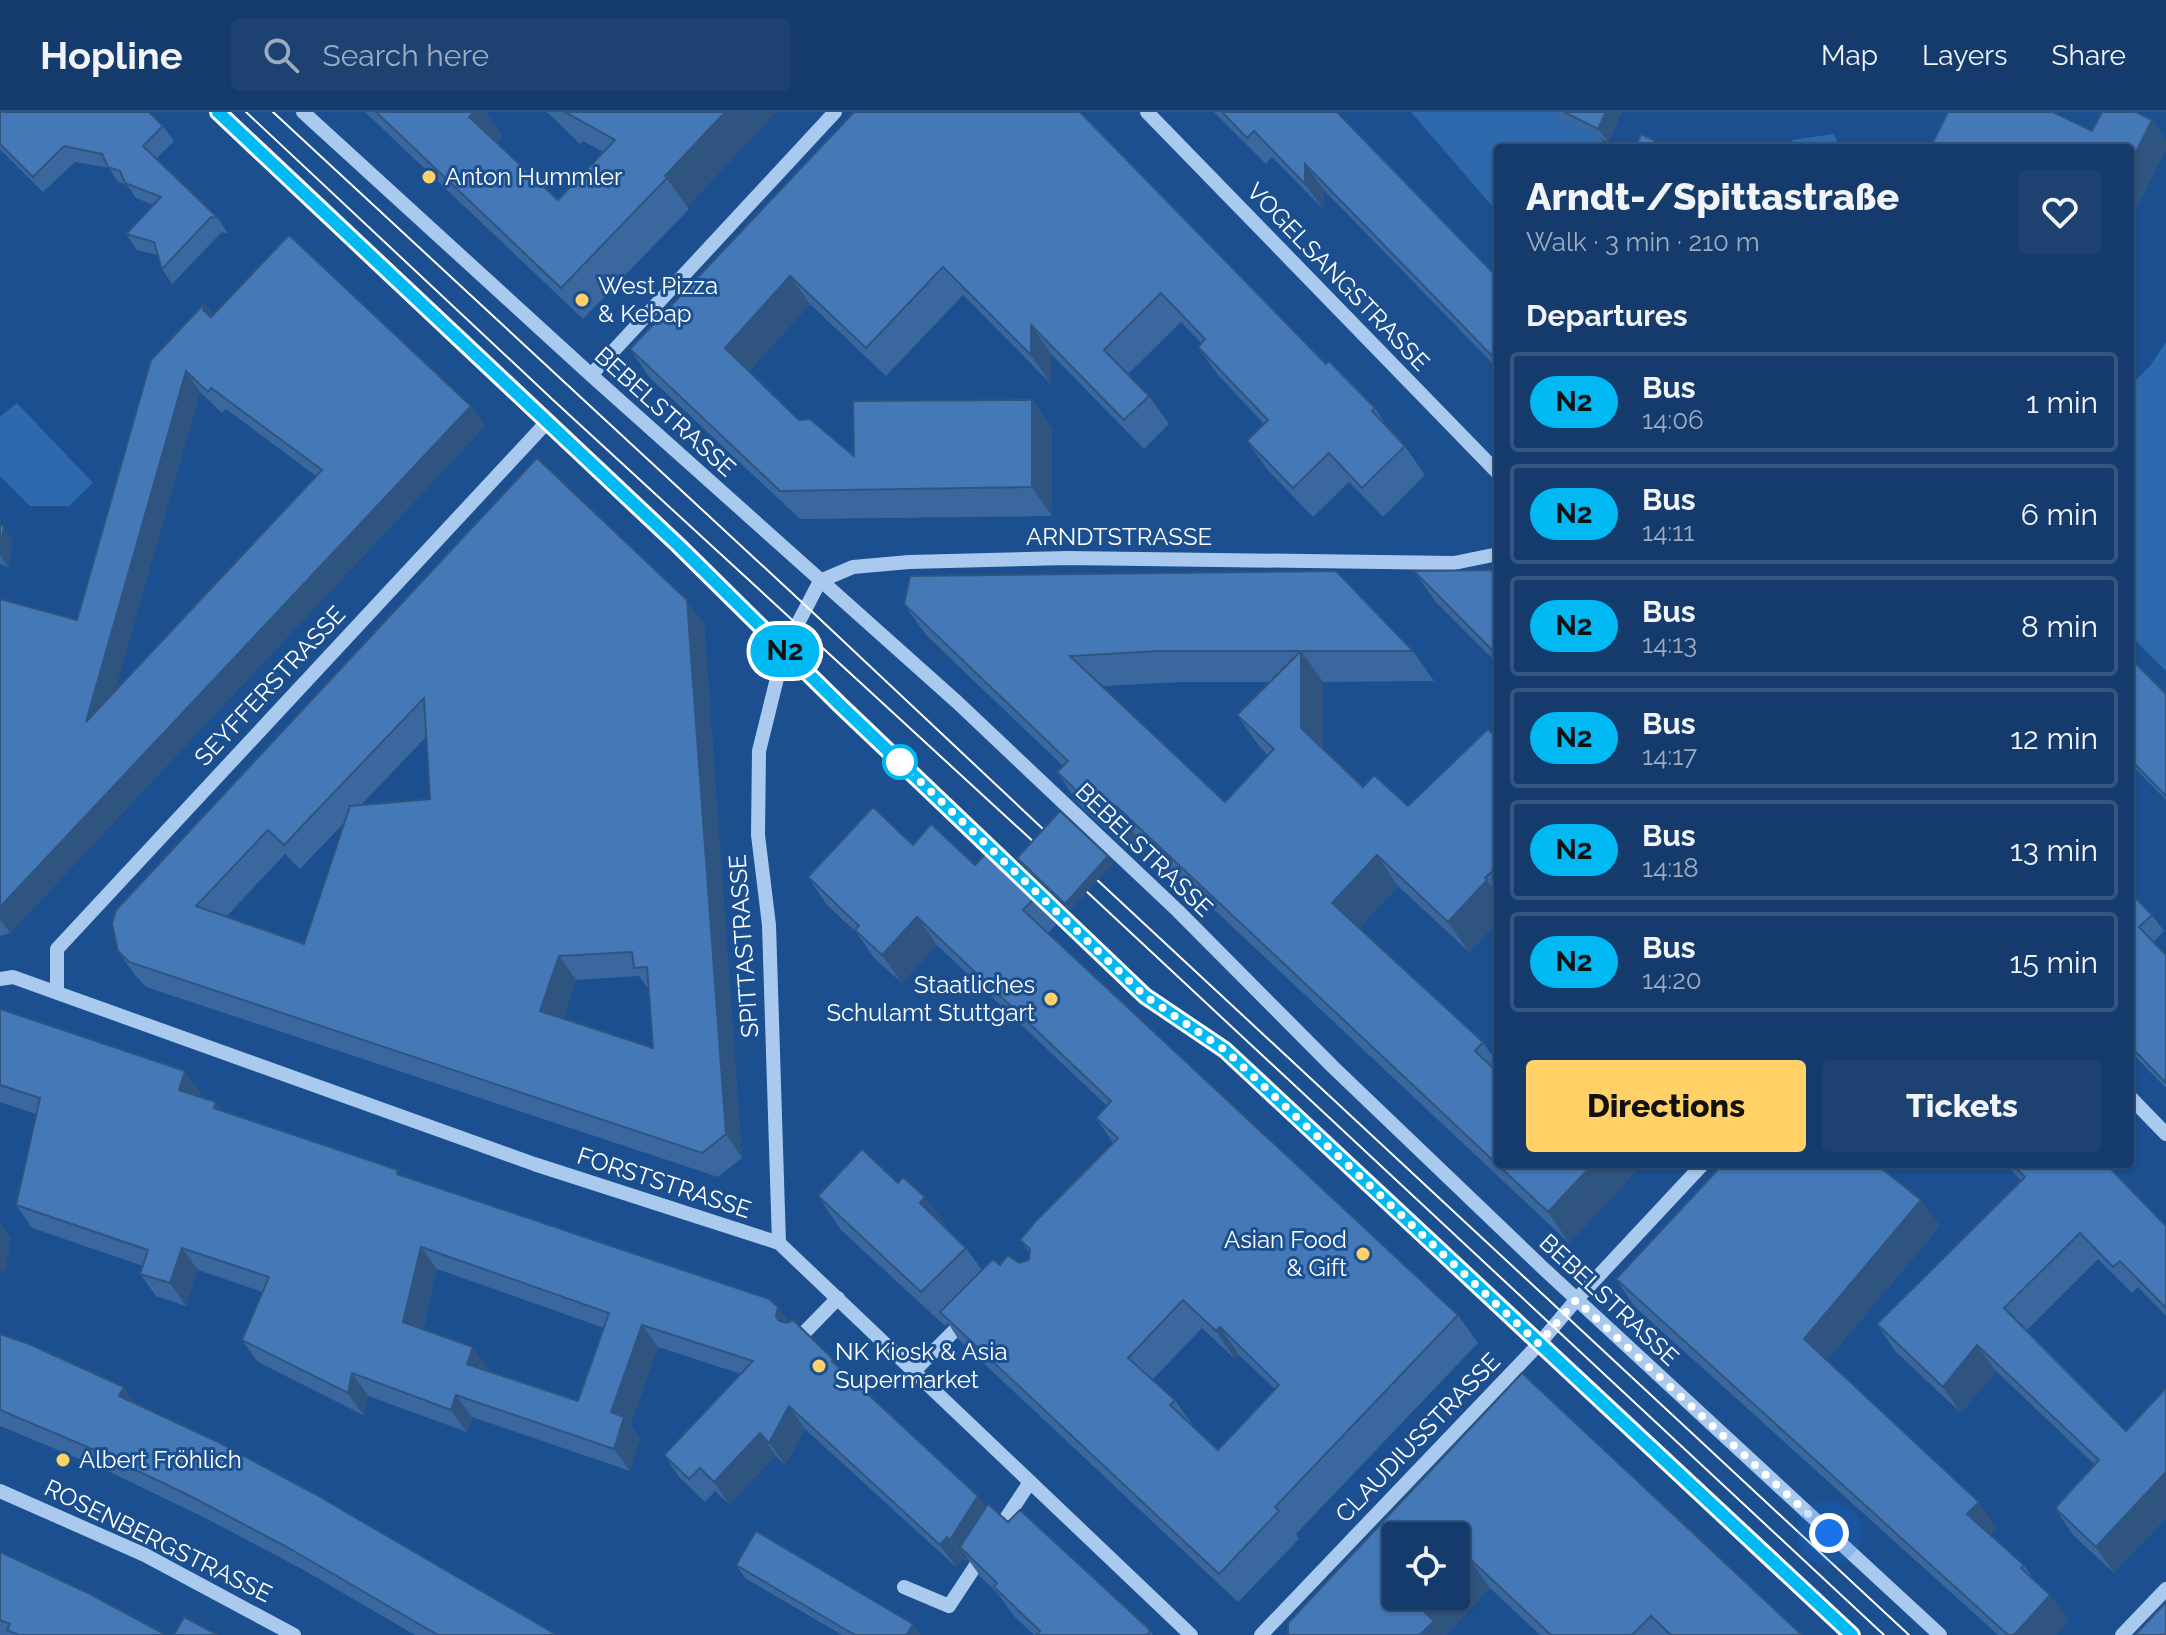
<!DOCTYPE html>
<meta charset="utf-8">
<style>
:root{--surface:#143b6b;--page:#1d4271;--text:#f1f3f6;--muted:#9dadc1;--line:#33557e;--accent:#ffd166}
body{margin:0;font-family:Raleway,sans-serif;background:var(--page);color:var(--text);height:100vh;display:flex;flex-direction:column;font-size:30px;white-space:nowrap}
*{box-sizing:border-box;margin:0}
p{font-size:26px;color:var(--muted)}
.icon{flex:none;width:44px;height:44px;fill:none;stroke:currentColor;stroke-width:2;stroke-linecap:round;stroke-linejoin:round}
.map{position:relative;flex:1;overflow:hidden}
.sheet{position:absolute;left:1494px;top:32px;width:640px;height:1024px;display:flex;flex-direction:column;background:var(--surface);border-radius:8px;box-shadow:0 2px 6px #0004,0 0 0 2px var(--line)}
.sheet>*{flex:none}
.badge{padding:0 16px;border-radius:26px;font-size:28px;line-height:52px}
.buttons{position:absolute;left:1382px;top:1410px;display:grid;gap:16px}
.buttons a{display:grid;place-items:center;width:88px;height:88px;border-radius:8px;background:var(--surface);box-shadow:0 2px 6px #0004,0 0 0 2px var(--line);font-size:40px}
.you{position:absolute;width:40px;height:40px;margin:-20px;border:6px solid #fff;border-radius:50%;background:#1a73e8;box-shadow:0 0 0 12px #1a73e833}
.map>.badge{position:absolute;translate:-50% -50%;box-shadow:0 0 0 4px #fff}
h2{padding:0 32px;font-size:30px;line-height:72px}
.round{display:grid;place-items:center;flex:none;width:84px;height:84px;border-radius:8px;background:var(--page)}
.head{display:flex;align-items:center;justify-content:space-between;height:136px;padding:0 32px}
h1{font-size:38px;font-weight:800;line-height:60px}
.action{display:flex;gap:16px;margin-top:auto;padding:16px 32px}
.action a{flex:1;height:92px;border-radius:8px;background:var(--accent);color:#111;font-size:32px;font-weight:800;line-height:92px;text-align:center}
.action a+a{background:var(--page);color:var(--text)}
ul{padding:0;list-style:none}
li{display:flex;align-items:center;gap:24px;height:100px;margin:0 16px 12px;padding:0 16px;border:4px solid var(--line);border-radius:8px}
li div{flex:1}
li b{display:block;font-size:30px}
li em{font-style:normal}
li .badge{min-width:88px;font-weight:700;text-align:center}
header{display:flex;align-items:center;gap:48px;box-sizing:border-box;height:112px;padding:0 40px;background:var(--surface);border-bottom:2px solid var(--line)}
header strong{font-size:38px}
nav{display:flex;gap:44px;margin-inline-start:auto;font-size:28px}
.search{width:560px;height:72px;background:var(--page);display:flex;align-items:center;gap:20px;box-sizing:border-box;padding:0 28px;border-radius:8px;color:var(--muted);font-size:30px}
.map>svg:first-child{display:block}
</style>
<header>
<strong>Hopline</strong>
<div class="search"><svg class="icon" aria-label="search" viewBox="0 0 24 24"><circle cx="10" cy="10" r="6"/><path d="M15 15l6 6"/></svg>Search here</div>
<nav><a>Map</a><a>Layers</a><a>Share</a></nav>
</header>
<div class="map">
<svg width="2166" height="1523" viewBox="0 0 2166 1523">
<rect width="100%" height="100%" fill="#1b4f8f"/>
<path fill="#2e69ad" d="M 1411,0 L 1566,0 L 1612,36 L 1498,36 L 1498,101 Z
M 1834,22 L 1839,36 L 1793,36 L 1792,28 Z
M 2166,230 L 2166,559 L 2130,523 L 2130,274 L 2150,254 Z
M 17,291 L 93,371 L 69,394 L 30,394 L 0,364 L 0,305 Z"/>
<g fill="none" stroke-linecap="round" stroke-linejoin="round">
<path stroke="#a9c9ee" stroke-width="14" d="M 218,0 L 678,433 L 839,592 L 1145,884 L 1225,938 L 1852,1523
M 303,0 L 591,263 L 957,590 L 1178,799 L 1333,955 L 1544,1157 L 1940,1523
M 1147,0 L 1498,361
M 591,263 L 835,0
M 0,867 L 13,865 L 534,1052 L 779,1131 L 1191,1523
M 57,880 L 57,837 L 547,310
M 2130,985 L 2166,1022
M 779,1131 L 769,813 L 758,723 L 759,639 L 784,538 L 820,469 L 853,455 L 909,450 L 1068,446 L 1454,451 L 1498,442
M 801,1224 L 838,1186
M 914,1259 L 967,1206
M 0,1379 L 145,1443 L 294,1523
M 995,1423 L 1030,1370
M 904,1475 L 949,1494 L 984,1441
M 1261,1523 L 1539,1232 L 1576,1188 L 1703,1052
M 2122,1523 L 2166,1477"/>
<path stroke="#fff" stroke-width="2" d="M 246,0 L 552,287 L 1050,745
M 273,0 L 806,494 L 1060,733
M 1080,752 L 1909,1523
M 1070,764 L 1884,1523"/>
</g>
<path fill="#3a679d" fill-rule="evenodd" d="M 0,0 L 163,14 L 174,29 L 156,47 L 218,106 L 228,122 L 222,120 L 172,172 L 162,157 L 158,143 L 137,138 L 126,122 L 153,93 L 136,86 L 127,73 L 118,70 L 109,56 L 75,50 L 43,80 L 0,37 Z
M 365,0 L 485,0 L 502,24 L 496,30 L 558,88 L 603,40 L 583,29 L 580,32 L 547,0 L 776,0 L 687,95 L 689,97 L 583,207 Z
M 854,0 L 1326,252 L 1375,296 L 1389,317 L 1405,334 L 1425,363 L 1383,405 L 1349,370 L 1313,405 L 1267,357 L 1247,329 L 1264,312 L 1218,263 L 1198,235 L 1201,231 L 1181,210 L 1128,262 L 1149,284 L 1169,312 L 1144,337 L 1051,242 L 1051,272 L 963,183 L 886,264 L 810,192 L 749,259 L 799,308 L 854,344 L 1032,288 L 1052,317 L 1052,404 L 800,407 L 650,266 L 630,237 Z
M 1214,0 L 1337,0 L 1498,166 L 1498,257 L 1324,78 L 1324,98 L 1272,45 L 1266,52 Z
M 1553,0 L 1622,0 L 1608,30 L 1557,5 Z
M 213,202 L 485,314 L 10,821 L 0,824 L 0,487 L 77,508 ZM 200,280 L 222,301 L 226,297 L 316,364 L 115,578 Z
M 537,346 L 704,512 L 742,1046 L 718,1065 L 146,875 L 135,863 L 118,839 ZM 426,625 L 430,687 L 361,693 ZM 344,711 L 304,832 L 226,805 L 285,742 L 300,757 ZM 639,864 L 649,878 L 653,936 L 563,907 L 576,868 Z
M 0,411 L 13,428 L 8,455 L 0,452 Z
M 1498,458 L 1498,552 L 1435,489 L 1414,459 Z
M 904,492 L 1413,539 L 1434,569 L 1323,570 L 1323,636 L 1363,675 L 1408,694 L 1498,627 L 1498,810 L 1469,840 L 1398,774 L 1359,816 L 1483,930 L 1498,952 L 1498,1052 L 1643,1052 L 1569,1131 L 1137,725 L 1126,736 L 1078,691 L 1057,660 L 1063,654 L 926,523 ZM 1181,570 L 1270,570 L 1237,603 L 1259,634 L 1268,643 L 1225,690 L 1102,574 Z
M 2130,546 L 2166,582 L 2166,688 L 2130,651 Z
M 913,733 L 975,753 L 1036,785 L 1056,813 L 1048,821 L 1458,1203 L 1478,1231 L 1296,1422 L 1299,1427 L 1238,1490 L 959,1228 L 948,1211 L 945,1214 L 841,1118 L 818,1084 L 898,1071 L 925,1085 L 949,1119 L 966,1136 L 982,1158 L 1000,1153 L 1019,1151 L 1029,1148 L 1030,1141 L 1020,1128 L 1113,1031 L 1096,1006 L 1107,994 L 937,833 L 902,871 L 874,846 L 857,821 L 827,793 L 808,765 ZM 1202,1216 L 1235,1247 L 1239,1243 L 1275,1277 L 1218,1338 L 1194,1315 L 1175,1288 L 1152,1268 Z
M 1017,746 L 1113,751 L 1070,798 L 1022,753 Z
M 2130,780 L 2152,803 L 2164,819 L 2153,830 L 2166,843 L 2166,976 L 2130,939 Z
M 0,897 L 201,981 L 200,985 L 216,990 L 223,999 L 402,1064 L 778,1195 L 789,1210 L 978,1384 L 986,1396 L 1008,1410 L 1149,1517 L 1153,1523 L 1034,1523 L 1014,1504 L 998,1482 L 980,1464 L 968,1447 L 966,1450 L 963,1447 L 956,1455 L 805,1317 L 785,1353 L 776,1344 L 729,1392 L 715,1379 L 705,1390 L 680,1366 L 664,1343 L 741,1262 L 658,1235 L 630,1313 L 640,1328 L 630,1359 L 472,1305 L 467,1320 L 368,1284 L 363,1303 L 258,1250 L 242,1228 L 263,1180 L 198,1158 L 186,1194 L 156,1184 L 140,1162 L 143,1154 L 32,1116 L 16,1093 L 36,1002 L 0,990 ZM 437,1157 L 604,1216 L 578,1289 L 488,1259 L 488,1257 L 473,1235 L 423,1217 Z
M 2005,1052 L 2106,1052 L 2166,1114 L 2166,1204 L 2138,1175 L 2132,1181 L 2098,1147 L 2026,1219 L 2126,1319 L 2166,1276 L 2166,1406 L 2114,1461 L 2073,1423 L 2055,1396 L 2095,1353 L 1996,1259 L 1961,1301 L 1895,1239 L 1877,1212 L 2022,1069 Z
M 1921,1088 L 1940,1114 L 1827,1248 L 1997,1416 L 1991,1423 L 2024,1453 L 2035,1469 L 2069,1509 L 2056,1523 L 1998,1523 L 1634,1194 L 1616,1167 Z
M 0,1222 L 135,1291 L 557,1523 L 415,1523 L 302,1457 L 205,1406 L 108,1359 L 0,1314 Z
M 1522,1261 L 1802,1523 L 1540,1523 L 1490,1476 L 1446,1523 L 1288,1523 Z
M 0,1440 L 166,1523 L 0,1523 Z
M 736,1453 L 921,1523 L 842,1523 L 745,1466 Z"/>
<path fill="#305480" d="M 474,0 L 485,0 L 502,24 L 491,36 L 469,5 Z
M 725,0 L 776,0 L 687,95 L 665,64 Z
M 1606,0 L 1622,0 L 1608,30 L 1598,17 Z
M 2152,8 L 2166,28 L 2166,38 L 2130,109 L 2130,52 Z
M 1305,52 L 1324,78 L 1324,98 L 1305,72 Z
M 790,164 L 810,192 L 745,264 L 725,236 Z
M 205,191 L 220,212 L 203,198 Z
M 1031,213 L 1051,242 L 1051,272 L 1031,243 Z
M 186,259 L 200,280 L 100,631 L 86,610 Z
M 1032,288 L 1052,317 L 1052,404 L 1032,375 Z
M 471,294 L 485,314 L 10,821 L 0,807 L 0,795 Z
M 4,415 L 13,428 L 8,455 L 0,443 Z
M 687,488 L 704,512 L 742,1046 L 726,1022 Z
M 1301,539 L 1323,570 L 1323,646 L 1301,616 Z
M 1116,694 L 1137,725 L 1126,736 L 1105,706 Z
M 1377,743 L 1398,774 L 1354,821 L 1332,791 Z
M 1108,744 L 1113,751 L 1070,798 L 1065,792 Z
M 1487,768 L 1498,784 L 1498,810 L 1469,840 L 1448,810 Z
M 917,805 L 937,833 L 902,871 L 882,843 Z
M 559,844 L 576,868 L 557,924 L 540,899 Z
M 185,959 L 201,981 L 195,1000 L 179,978 Z
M 216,990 L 232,1012 L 214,996 Z
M 1593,1052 L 1643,1052 L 1569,1131 L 1548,1100 Z
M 925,1085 L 949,1119 L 920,1091 Z
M 1921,1088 L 1940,1114 L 1822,1254 L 1804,1227 Z
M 0,1111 L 11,1127 L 5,1162 L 0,1156 Z
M 421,1135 L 437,1157 L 419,1232 L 403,1210 Z
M 182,1136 L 198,1158 L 186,1194 L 170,1171 Z
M 778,1195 L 794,1217 L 791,1226 L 776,1204 Z
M 642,1213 L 658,1235 L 630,1313 L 640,1328 L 630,1359 L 614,1337 L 611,1300 Z
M 1220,1215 L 1239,1243 L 1235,1247 L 1216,1219 Z
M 1977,1233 L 1996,1259 L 1961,1301 L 1943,1275 Z
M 473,1235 L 488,1257 L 482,1274 L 467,1252 Z
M 352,1261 L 368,1284 L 363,1303 L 348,1281 Z
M 124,1275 L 140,1298 L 119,1284 Z
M 456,1283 L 472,1305 L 467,1320 L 451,1298 Z
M 789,1294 L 805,1317 L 785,1353 L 769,1331 Z
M 760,1321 L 776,1344 L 729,1392 L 714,1370 Z
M 2166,1360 L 2166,1406 L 2114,1461 L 2096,1435 Z
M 978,1384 L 994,1407 L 960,1435 L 968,1447 L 966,1450 L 950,1428 Z
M 1979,1390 L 1997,1416 L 1986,1429 L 1967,1402 Z
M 947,1425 L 963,1447 L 956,1455 L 940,1433 Z
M 1469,1446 L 1490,1476 L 1446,1523 L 1420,1523 L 1421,1497 L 1433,1484 L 1456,1484 L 1456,1460 Z
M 2050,1483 L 2069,1509 L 2056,1523 L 2014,1523 Z
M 913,1512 L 921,1523 L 907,1523 Z"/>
<path fill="#4478b7" stroke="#305480" stroke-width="2" fill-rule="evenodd" d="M 0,0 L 149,0 L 163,14 L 143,34 L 218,106 L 211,105 L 162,157 L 154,130 L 126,122 L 161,85 L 125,71 L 120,59 L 108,55 L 102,42 L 64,34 L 33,65 L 0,32 Z
M 376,0 L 474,0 L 469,5 L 558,88 L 615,28 L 565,0 L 725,0 L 665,64 L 667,66 L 561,176 Z
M 854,0 L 1080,0 L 1326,252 L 1329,249 L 1375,296 L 1372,299 L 1405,334 L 1362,376 L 1329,341 L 1293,376 L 1247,329 L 1268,308 L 1198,235 L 1205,227 L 1161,181 L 1104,238 L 1149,284 L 1124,308 L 1031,213 L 1031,243 L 943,155 L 866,236 L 790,164 L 725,236 L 799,308 L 810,307 L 854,344 L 853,289 L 1032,288 L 1032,375 L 780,379 L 630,237 Z
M 1222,0 L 1337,0 L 1498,166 L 1498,250 L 1305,52 L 1305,72 L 1254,19 L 1247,26 Z
M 1564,0 L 1606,0 L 1598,17 Z
M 1948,0 L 2053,0 L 2092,19 L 2102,0 L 2136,0 L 2152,8 L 2130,52 L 2130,36 L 1930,36 Z
M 1641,22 L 1670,36 L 1635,36 Z
M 289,123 L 471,294 L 0,795 L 0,487 L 77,508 L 151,248 L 205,191 L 203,198 L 211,205 ZM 186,259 L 208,280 L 211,276 L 322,358 L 86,610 Z
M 537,346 L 687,488 L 726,1022 L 702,1041 L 129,850 L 118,839 L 112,812 L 116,798 ZM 424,586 L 430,687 L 350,694 L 304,832 L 196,794 L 268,718 L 284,733 ZM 632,840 L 634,856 L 647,855 L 653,936 L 540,899 L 559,844 Z
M 0,411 L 4,415 L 0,437 Z
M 1498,458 L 1498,544 L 1414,459 Z
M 1336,459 L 1413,539 L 1301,539 L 1301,616 L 1363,675 L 1374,663 L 1408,694 L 1488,617 L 1498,627 L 1498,754 L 1485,766 L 1487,768 L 1448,810 L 1377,743 L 1332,791 L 1483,930 L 1475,939 L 1498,961 L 1498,1052 L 1593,1052 L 1548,1100 L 1116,694 L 1105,706 L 1057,660 L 1068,649 L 904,492 L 910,464 ZM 1159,539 L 1301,539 L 1237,603 L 1274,637 L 1225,690 L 1070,544 Z
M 2130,546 L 2166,582 L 2166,684 L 2130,647 Z
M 873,695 L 913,733 L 931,712 L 975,753 L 988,739 L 1036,785 L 1023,798 L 1458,1203 L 1275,1395 L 1279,1399 L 1219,1462 L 940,1200 L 993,1147 L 1000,1153 L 1008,1143 L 1019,1151 L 1029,1148 L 1030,1137 L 1020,1128 L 1035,1110 L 1118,1026 L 1096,1006 L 1111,989 L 917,805 L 882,843 L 855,818 L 859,814 L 808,765 ZM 1183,1188 L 1216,1219 L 1220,1215 L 1279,1273 L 1218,1338 L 1170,1293 L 1175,1288 L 1128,1246 Z
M 1060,699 L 1108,744 L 1065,792 L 1017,746 Z
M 2130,780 L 2152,803 L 2139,815 L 2166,843 L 2166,971 L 2130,934 Z
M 0,897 L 185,959 L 179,978 L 216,990 L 214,996 L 398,1058 L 397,1062 L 769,1187 L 778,1195 L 776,1204 L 779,1209 L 787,1211 L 793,1208 L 833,1247 L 832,1249 L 978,1384 L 950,1428 L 947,1425 L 940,1433 L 789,1294 L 769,1331 L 760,1321 L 714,1370 L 700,1356 L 689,1367 L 664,1343 L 753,1249 L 642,1213 L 611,1300 L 624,1305 L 614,1337 L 456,1283 L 451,1298 L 352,1261 L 348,1281 L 242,1228 L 269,1165 L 182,1136 L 170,1171 L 140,1162 L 148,1138 L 16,1093 L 40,986 L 0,973 ZM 421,1135 L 609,1201 L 578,1289 L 467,1252 L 473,1235 L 403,1210 Z
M 862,1037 L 898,1071 L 903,1065 L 925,1085 L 920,1091 L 966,1136 L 921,1180 L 818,1084 Z
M 1723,1052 L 1876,1052 L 1921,1088 L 1804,1227 L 1979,1390 L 1967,1402 L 2024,1453 L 2021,1456 L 2050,1483 L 2014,1523 L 2008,1523 L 1616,1167 Z
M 2012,1052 L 2106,1052 L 2166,1114 L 2166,1196 L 2120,1149 L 2113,1155 L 2080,1121 L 2004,1196 L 2126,1319 L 2166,1276 L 2166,1360 L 2096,1435 L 2055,1396 L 2099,1348 L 1977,1233 L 1943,1275 L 1877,1212 L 2025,1065 Z
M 0,1222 L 29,1232 L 124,1275 L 119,1284 L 218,1330 L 315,1382 L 557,1523 L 438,1523 L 287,1435 L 190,1384 L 92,1337 L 0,1298 Z
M 1522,1261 L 1802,1523 L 1671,1523 L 1651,1504 L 1632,1523 L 1551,1523 L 1469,1446 L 1456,1460 L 1456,1424 L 1396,1424 L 1396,1484 L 1433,1484 L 1421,1497 L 1434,1509 L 1420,1523 L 1288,1523 L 1288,1511 Z
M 988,1392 L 1008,1410 L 1020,1398 L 1149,1517 L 1149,1523 L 1036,1523 L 1040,1519 L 994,1475 L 997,1471 L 960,1435 Z
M 756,1419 L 913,1512 L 907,1523 L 855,1523 L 736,1453 Z
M 0,1440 L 90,1482 L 166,1523 L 19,1523 L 7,1518 L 10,1512 L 0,1508 Z
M 2166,1490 L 2166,1523 L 2135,1523 Z
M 184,1505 L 218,1523 L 174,1523 Z"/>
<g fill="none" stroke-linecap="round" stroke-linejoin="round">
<defs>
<path id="line" d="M 218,0 L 678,433 L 839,592 L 1145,884 L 1225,938 L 1852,1523"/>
</defs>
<use href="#line" stroke="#fff" stroke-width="18"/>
<use href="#line" stroke="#00b9f2" stroke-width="12"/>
<path stroke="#fff" stroke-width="8" stroke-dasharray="0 14.4" d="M 900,650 L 1145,884 L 1225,938 L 1539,1232 L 1576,1188 L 1829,1421"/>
</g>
<g fill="#ffd166" stroke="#1b4f8f" stroke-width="3">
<circle cx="429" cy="65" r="8"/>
<circle cx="582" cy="188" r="8"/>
<circle cx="1051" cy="887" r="8"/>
<circle cx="1363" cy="1142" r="8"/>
<circle cx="819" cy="1254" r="8"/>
<circle cx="63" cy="1348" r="8"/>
</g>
<circle fill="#fff" stroke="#00b9f2" stroke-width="4" cx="900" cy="650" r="16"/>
<g text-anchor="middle" stroke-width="6" stroke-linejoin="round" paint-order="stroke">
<g font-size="24" fill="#fff" stroke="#1b4f8f" text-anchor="start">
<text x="445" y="73">Anton Hummler</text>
<text x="598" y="182">West Pizza<tspan x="598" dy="28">&amp; Kebap</tspan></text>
<text x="1035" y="881" text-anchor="end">Staatliches<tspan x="1035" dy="28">Schulamt Stuttgart</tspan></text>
<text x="1347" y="1136" text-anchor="end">Asian Food<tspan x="1347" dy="28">&amp; Gift</tspan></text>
<text x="835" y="1248">NK Kiosk &amp; Asia<tspan x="835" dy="28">Supermarket</tspan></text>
<text x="79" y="1356">Albert Fröhlich</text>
</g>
<g font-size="24" fill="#fff" stroke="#1b4f8f">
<text transform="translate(1338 165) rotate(46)" y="8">VOGELSANGSTRASSE</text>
<text transform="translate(665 300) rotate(42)" y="8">BEBELSTRASSE</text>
<text x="1119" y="433">ARNDTSTRASSE</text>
<text transform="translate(270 574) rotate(-47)" y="8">SEYFFERSTRASSE</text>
<text transform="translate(1144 738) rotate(44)" y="8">BEBELSTRASSE</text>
<text transform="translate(744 834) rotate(-94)" y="8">SPITTASTRASSE</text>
<text transform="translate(664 1071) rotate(18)" y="8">FORSTSTRASSE</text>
<text transform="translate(1609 1188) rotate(43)" y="8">BEBELSTRASSE</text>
<text transform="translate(1418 1326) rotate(-46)" y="8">CLAUDIUSSTRASSE</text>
<text transform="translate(158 1429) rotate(26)" y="8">ROSENBERGSTRASSE</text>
</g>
</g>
</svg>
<div class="buttons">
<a><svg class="icon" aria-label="locate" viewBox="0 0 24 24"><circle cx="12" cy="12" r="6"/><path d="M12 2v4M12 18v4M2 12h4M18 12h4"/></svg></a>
</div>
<div class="you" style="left:1829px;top:1421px"></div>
<b class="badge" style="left:785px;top:539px;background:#00b9f2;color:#111">N2</b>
<section class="sheet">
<div class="head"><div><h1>Arndt-/Spittastraße</h1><p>Walk · 3 min · 210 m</p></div><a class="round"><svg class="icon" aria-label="heart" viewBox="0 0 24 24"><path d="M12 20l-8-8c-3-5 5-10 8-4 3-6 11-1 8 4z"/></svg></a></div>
<h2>Departures</h2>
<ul>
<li><span class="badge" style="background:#00b9f2;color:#111">N2</span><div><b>Bus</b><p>14:06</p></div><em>1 min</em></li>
<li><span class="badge" style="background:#00b9f2;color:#111">N2</span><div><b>Bus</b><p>14:11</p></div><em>6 min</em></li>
<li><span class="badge" style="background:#00b9f2;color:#111">N2</span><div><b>Bus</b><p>14:13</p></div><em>8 min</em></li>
<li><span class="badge" style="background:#00b9f2;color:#111">N2</span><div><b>Bus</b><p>14:17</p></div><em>12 min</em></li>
<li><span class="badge" style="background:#00b9f2;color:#111">N2</span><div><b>Bus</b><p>14:18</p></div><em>13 min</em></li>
<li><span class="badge" style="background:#00b9f2;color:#111">N2</span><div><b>Bus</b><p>14:20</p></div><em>15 min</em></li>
</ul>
<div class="action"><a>Directions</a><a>Tickets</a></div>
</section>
</div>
